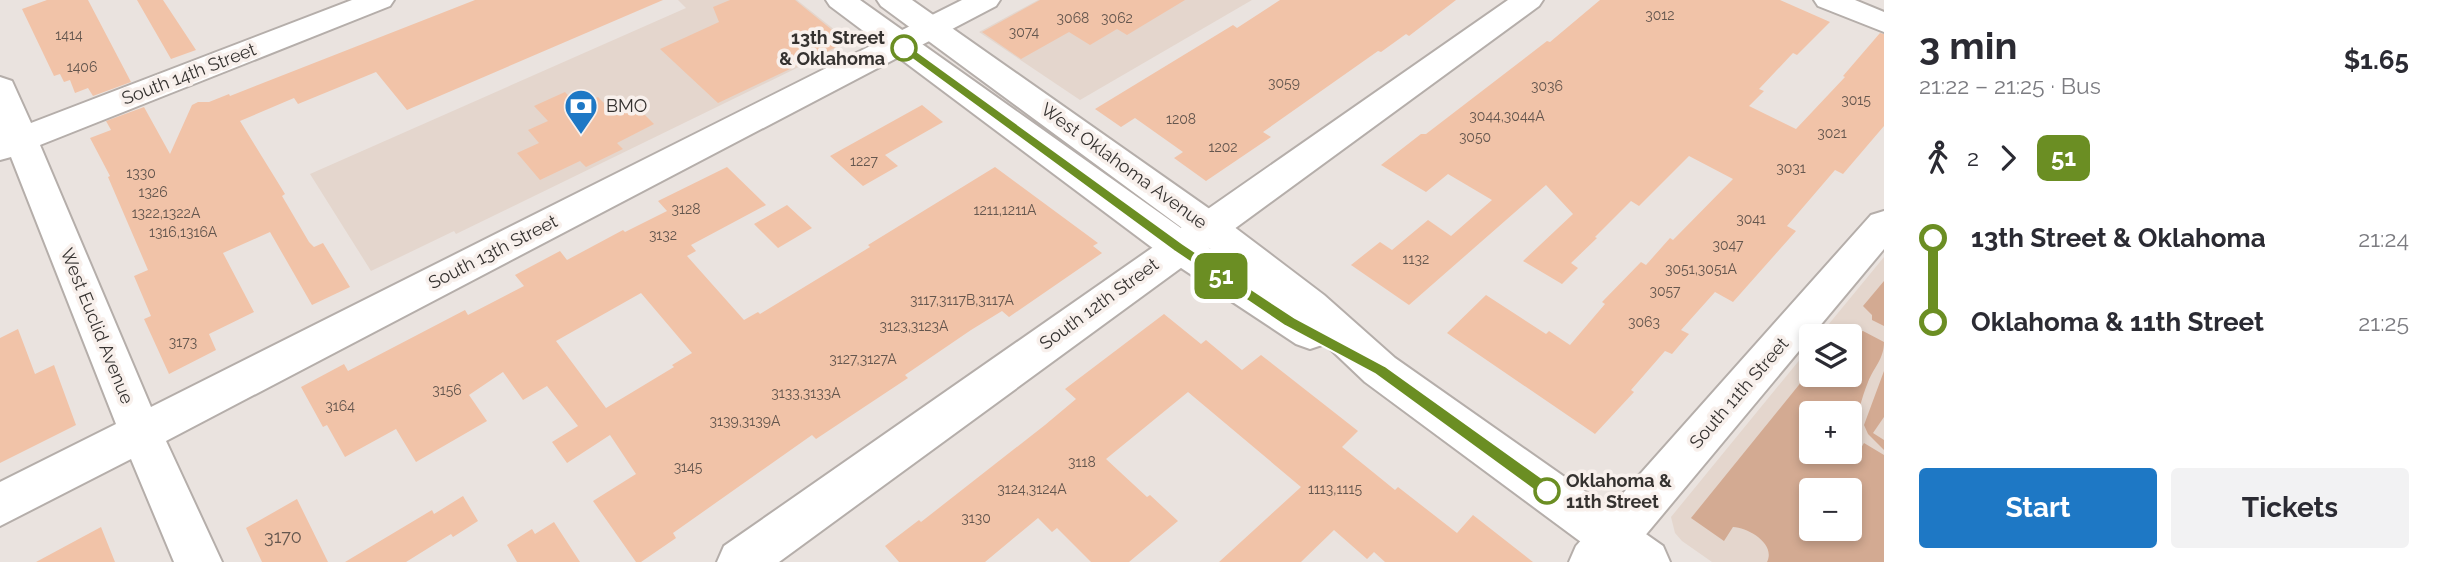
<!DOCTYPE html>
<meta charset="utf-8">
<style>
:root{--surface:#fff;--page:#f2f2f3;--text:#2b2b33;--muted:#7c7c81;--accent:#1e78c5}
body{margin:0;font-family:Raleway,sans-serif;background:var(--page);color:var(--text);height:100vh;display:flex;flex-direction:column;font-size:26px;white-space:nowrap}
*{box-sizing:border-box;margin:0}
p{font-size:23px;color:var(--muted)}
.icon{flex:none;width:38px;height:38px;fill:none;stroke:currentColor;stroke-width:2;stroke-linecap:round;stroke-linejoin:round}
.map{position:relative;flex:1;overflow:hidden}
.drawer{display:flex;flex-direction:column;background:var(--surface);width:560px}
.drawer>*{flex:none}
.badge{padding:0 14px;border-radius:10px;font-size:24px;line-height:46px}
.fabs{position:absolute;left:1799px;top:324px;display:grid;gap:14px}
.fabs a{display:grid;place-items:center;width:63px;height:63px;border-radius:7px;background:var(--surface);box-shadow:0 4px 10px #0003;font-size:35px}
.map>.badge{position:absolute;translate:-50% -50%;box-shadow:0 0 0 4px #fff}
.legs{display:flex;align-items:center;gap:10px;height:77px;padding:0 35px;font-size:23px}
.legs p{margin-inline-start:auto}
.headline{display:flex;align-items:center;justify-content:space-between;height:119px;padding:0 35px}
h1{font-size:38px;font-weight:700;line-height:52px}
.primary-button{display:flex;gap:14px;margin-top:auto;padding:14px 35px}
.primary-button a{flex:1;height:80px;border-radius:7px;background:var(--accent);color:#fff;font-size:28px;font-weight:700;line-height:80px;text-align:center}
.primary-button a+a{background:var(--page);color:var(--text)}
ul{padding:0 35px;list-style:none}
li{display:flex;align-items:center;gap:24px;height:84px;font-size:26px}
li i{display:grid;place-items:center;width:10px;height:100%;margin:0 9px;background:currentColor}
li i::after{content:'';width:18px;height:18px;margin:-9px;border:5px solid;border-radius:50%;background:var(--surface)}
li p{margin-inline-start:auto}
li:first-child i{background:linear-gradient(#0000 50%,currentColor 0)}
li:last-child i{background:linear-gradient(currentColor 50%,#0000 0)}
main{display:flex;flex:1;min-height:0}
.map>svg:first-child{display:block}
</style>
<main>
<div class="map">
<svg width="1884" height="562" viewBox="0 0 1884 562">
<rect width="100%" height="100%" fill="#eae3df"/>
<path fill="#e4d6cd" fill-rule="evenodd" d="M 678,0 L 797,0 L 850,42 L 456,234 L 454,231 L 371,271 L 310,174 L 686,8 Z
M 1038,0 L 1252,0 L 1080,100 L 979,32 Z
M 1884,257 L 1884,562 L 1712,562 L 1682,541 L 1675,533 L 1671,517 L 1811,346 L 1811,374 L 1850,374 L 1850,336 L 1819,336 ZM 1811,413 L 1850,413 L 1850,452 L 1811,452 ZM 1811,490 L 1850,490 L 1850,528 L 1811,528 Z"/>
<path fill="#d3aa92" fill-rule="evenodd" d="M 1884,281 L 1884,326 L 1872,320 L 1872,315 L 1863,306 Z
M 1844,329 L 1852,333 L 1863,331 L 1884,342 C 1884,359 1874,367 1868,382 C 1861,399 1857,417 1855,436 L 1850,433 L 1850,413 L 1811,413 L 1811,452 L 1850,452 L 1850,448 L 1858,453 L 1864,443 L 1884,455 L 1884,562 L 1767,562 C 1776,544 1749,528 1733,527 L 1724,541 L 1691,518 L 1811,370 L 1811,374 L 1850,374 L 1850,336 L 1839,336 ZM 1850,490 L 1850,528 L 1811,528 L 1811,490 Z
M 1884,371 L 1884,417 L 1873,433 L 1884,440 L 1884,450 L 1868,434 L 1864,425 Z"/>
<path fill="#f1c3a8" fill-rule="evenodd" d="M 47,0 L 88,0 L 131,82 L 93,96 L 88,88 L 75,93 L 70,80 L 64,82 L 60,74 L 54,76 L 22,9 Z
M 137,0 L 163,0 L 196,50 L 171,59 Z
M 475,0 L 663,0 L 407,110 L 376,72 L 298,104 L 294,98 L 240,121 L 285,194 L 282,196 L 309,242 L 314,247 L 323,243 L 350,287 L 312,305 L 270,232 L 223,253 L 254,312 L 209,334 L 216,350 L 169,374 L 144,319 L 151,316 L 134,276 L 148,270 L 108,177 L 110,176 L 90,138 L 111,130 L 106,121 L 144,107 L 170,154 L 192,105 L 198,102 L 209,102 L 229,94 L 230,96 Z
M 730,0 L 795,0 L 847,42 L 718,103 L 660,49 L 719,22 L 713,7 Z
M 1040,0 L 1185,0 L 1127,35 L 1117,29 L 1090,45 L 1069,32 L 1021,59 L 982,32 Z
M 1280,0 L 1456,0 L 1409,36 L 1406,34 L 1381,52 L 1378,51 L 1263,132 L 1271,137 L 1206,181 L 1174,158 L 1183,152 L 1135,118 L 1121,127 L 1095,109 L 1233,25 L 1237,28 Z
M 1600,0 L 1780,0 L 1830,22 L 1797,55 L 1793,53 L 1759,89 L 1764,91 L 1749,106 L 1796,129 L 1845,77 L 1843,76 L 1880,33 L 1884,34 L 1884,126 L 1843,174 L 1835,170 L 1787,226 L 1796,231 L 1733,302 L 1715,292 L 1681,330 L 1689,334 L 1672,354 L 1665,351 L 1631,390 L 1634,392 L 1595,434 L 1447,333 L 1486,295 L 1546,334 L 1549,331 L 1570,345 L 1605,304 L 1602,302 L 1641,262 L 1646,265 L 1670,238 L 1673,240 L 1733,179 L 1689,156 L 1639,206 L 1631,201 L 1595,237 L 1597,238 L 1571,263 L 1578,268 L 1562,284 L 1523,261 L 1573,214 L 1546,185 L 1409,305 L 1351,265 L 1380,242 L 1392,250 L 1428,220 L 1451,236 L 1492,200 L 1448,174 L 1426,192 L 1381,165 L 1421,134 L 1426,134 L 1547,41 L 1550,42 Z
M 565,92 L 578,106 L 598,97 L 610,109 L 630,100 L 654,124 L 617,143 L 623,149 L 586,167 L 580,161 L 540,180 L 517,153 L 539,143 L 528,130 L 548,121 L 534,106 Z
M 922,105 L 943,122 L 885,155 L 898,166 L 863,186 L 830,156 Z
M 727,167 L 766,205 L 691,245 L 696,251 L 687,256 L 744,320 L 758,312 L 760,314 L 870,247 L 868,245 L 995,167 L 1098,243 L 1093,246 L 1102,253 L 1009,317 L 1002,311 L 971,330 L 905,375 L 908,378 L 816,439 L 812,435 L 673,533 L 676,538 L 641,562 L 636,562 L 593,501 L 636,474 L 610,435 L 567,463 L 552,442 L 578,426 L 547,386 L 523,400 L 503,372 L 469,395 L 487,421 L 416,462 L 396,429 L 345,457 L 327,425 L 323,427 L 301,387 L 344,364 L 348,371 L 465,310 L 468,315 L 524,286 L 515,275 L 560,251 L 567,260 L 623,230 L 625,232 L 667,211 L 658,201 ZM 641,293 L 692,353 L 672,365 L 674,367 L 606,408 L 556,341 Z
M 787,205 L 812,228 L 778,248 L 754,224 Z
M 1164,314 L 1201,344 L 1206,340 L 1242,370 L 1261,355 L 1358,431 L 1342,447 L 1395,490 L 1398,487 L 1457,533 L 1473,515 L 1533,562 L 1385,562 L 1374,552 L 1367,559 L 1334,530 L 1301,562 L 1219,562 L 1301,487 L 1188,392 L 1106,459 L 1147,497 L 1150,495 L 1178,521 L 1129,562 L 1091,562 L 1057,528 L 1052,532 L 1038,518 L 985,562 L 899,562 L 885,546 L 919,520 L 921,522 L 1045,425 L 1076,399 L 1065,389 Z
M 18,329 L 35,374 L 54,365 L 76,425 L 0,463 L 0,338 Z
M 463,496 L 478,521 L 453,537 L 451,534 L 406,562 L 345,562 L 432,510 L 434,514 Z
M 297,499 L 328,562 L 262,562 L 246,528 Z
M 554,522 L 580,562 L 517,562 L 507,545 L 532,529 L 535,534 Z
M 101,527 L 115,562 L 36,562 Z"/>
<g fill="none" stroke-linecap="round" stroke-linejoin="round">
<defs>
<path id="minor" d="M 352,0 L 394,0 L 390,6 L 40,145 L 151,407 L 962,0 L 1000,0 L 996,6 L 166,441 L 222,562 L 174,562 L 131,459 L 0,526 L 0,482 L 116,424 L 11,157 L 0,160 L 0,77 L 12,81 L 31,123 Z
M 1508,0 L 1543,0 L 1539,6 L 779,562 L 717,562 L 724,546 Z
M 1814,0 L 1855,0 L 1884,12 L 1884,32 L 1818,6 Z
M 1884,211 L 1884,249 L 1623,562 L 1569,562 L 1576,546 L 1871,215 Z"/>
<path id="major" d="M 826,0 L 860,0 L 1216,253 L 881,6 L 877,0 L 912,0 L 1221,217 L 1324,295 L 1395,358 L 1663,546 L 1670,562 L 1608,562 L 1365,382 L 1325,344 L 1310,349 L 1296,344 L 1166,258 L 830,6 Z"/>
</defs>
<use href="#minor" stroke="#b5aeaa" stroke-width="4"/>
<use href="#major" stroke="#b5aeaa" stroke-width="4"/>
<use href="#minor" fill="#fff" fill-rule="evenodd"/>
<use href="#major" fill="#fff" fill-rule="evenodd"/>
</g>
<path fill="#6b8e23" stroke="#fff" stroke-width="2" d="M 900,45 L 908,45 L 1183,244 L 1295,318 L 1385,366 L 1553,486 L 1555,491 L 1553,496 L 1542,496 L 1375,374 L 1285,326 L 1174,251 L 900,50 Z"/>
<defs>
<symbol id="bank-pin" viewBox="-11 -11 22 30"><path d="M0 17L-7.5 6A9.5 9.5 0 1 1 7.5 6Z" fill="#1e78c5" stroke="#f8f0ec"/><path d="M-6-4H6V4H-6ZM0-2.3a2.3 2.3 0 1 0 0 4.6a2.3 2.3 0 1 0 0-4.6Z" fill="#fff"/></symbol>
</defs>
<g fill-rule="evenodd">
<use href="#bank-pin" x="562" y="87" width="38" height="52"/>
</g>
<g fill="#fff" stroke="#6b8e23" stroke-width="3.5">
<circle cx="904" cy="48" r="12"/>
<circle cx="1547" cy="491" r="12"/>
</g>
<g text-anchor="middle" stroke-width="7" stroke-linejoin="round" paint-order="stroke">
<g font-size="14" fill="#64564e">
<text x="1660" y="20">3012</text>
<text x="1073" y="23">3068</text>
<text x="1117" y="23">3062</text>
<text x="1024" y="37">3074</text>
<text x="69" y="40">1414</text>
<text x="82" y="72">1406</text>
<text x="1284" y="88">3059</text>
<text x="1547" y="91">3036</text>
<text x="1856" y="105">3015</text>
<text x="1507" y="121">3044,3044A</text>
<text x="1181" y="124">1208</text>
<text x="1832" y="138">3021</text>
<text x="1475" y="142">3050</text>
<text x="1223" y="152">1202</text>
<text x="864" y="166">1227</text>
<text x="1791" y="173">3031</text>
<text x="141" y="178">1330</text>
<text x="153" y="197">1326</text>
<text x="686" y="214">3128</text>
<text x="1005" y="215">1211,1211A</text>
<text x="166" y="218">1322,1322A</text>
<text x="1751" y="224">3041</text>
<text x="183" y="237">1316,1316A</text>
<text x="663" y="240">3132</text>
<text x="1728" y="250">3047</text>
<text x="1416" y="264">1132</text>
<text x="1701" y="274">3051,3051A</text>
<text x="1665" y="296">3057</text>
<text x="962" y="305">3117,3117B,3117A</text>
<text x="1644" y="327">3063</text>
<text x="914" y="331">3123,3123A</text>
<text x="183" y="347">3173</text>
<text x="863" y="364">3127,3127A</text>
<text x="447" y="395">3156</text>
<text x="806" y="398">3133,3133A</text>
<text x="340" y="411">3164</text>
<text x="745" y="426">3139,3139A</text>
<text x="1082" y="467">3118</text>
<text x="688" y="472">3145</text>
<text x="1032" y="494">3124,3124A</text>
<text x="1335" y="494">1113,1115</text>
<text x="976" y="523">3130</text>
</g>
<g font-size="18" font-weight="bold" fill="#353230" stroke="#f8f0ec" text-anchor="end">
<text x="885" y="44">13th Street<tspan x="885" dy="21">&amp; Oklahoma</tspan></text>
<text x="1566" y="487" text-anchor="start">Oklahoma &amp;<tspan x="1566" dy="21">11th Street</tspan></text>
</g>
<g font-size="18" fill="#353230" stroke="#f8f0ec">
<text transform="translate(189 74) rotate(-21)" y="6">South 14th Street</text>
<text transform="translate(1124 166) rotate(36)" y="6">West Oklahoma Avenue</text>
<text transform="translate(493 252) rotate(-27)" y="6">South 13th Street</text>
<text transform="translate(1099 304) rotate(-36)" y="6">South 12th Street</text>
<text transform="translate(97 326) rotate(68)" y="6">West Euclid Avenue</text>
<text transform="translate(1739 393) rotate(-49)" y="6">South 11th Street</text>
</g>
<g font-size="18" fill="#353230" stroke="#f8f0ec" text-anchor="start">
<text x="606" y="112">BMO</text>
</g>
<g font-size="18" fill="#64564e">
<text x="283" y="543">3170</text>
</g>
</g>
</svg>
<div class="fabs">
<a><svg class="icon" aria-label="layers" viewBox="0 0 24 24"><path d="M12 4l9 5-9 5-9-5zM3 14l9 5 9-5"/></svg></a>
<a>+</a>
<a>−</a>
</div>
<b class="badge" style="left:1221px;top:276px;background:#6b8e23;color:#fff">51</b>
</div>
<section class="drawer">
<div class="headline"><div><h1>3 min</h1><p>21:22 – 21:25 · Bus</p></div><b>$1.65</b></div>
<div class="legs"><svg class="icon" aria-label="walk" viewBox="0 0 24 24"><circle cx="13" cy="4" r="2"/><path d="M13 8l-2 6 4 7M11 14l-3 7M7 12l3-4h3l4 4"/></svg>2<svg class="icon" aria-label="forward" viewBox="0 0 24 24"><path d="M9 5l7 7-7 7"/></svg><b class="badge" style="background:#6b8e23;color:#fff">51</b></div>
<ul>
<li><i style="color:#6b8e23"></i><b>13th Street &amp; Oklahoma</b><p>21:24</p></li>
<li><i style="color:#6b8e23"></i><b>Oklahoma &amp; 11th Street</b><p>21:25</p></li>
</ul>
<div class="primary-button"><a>Start</a><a>Tickets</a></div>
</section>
</main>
